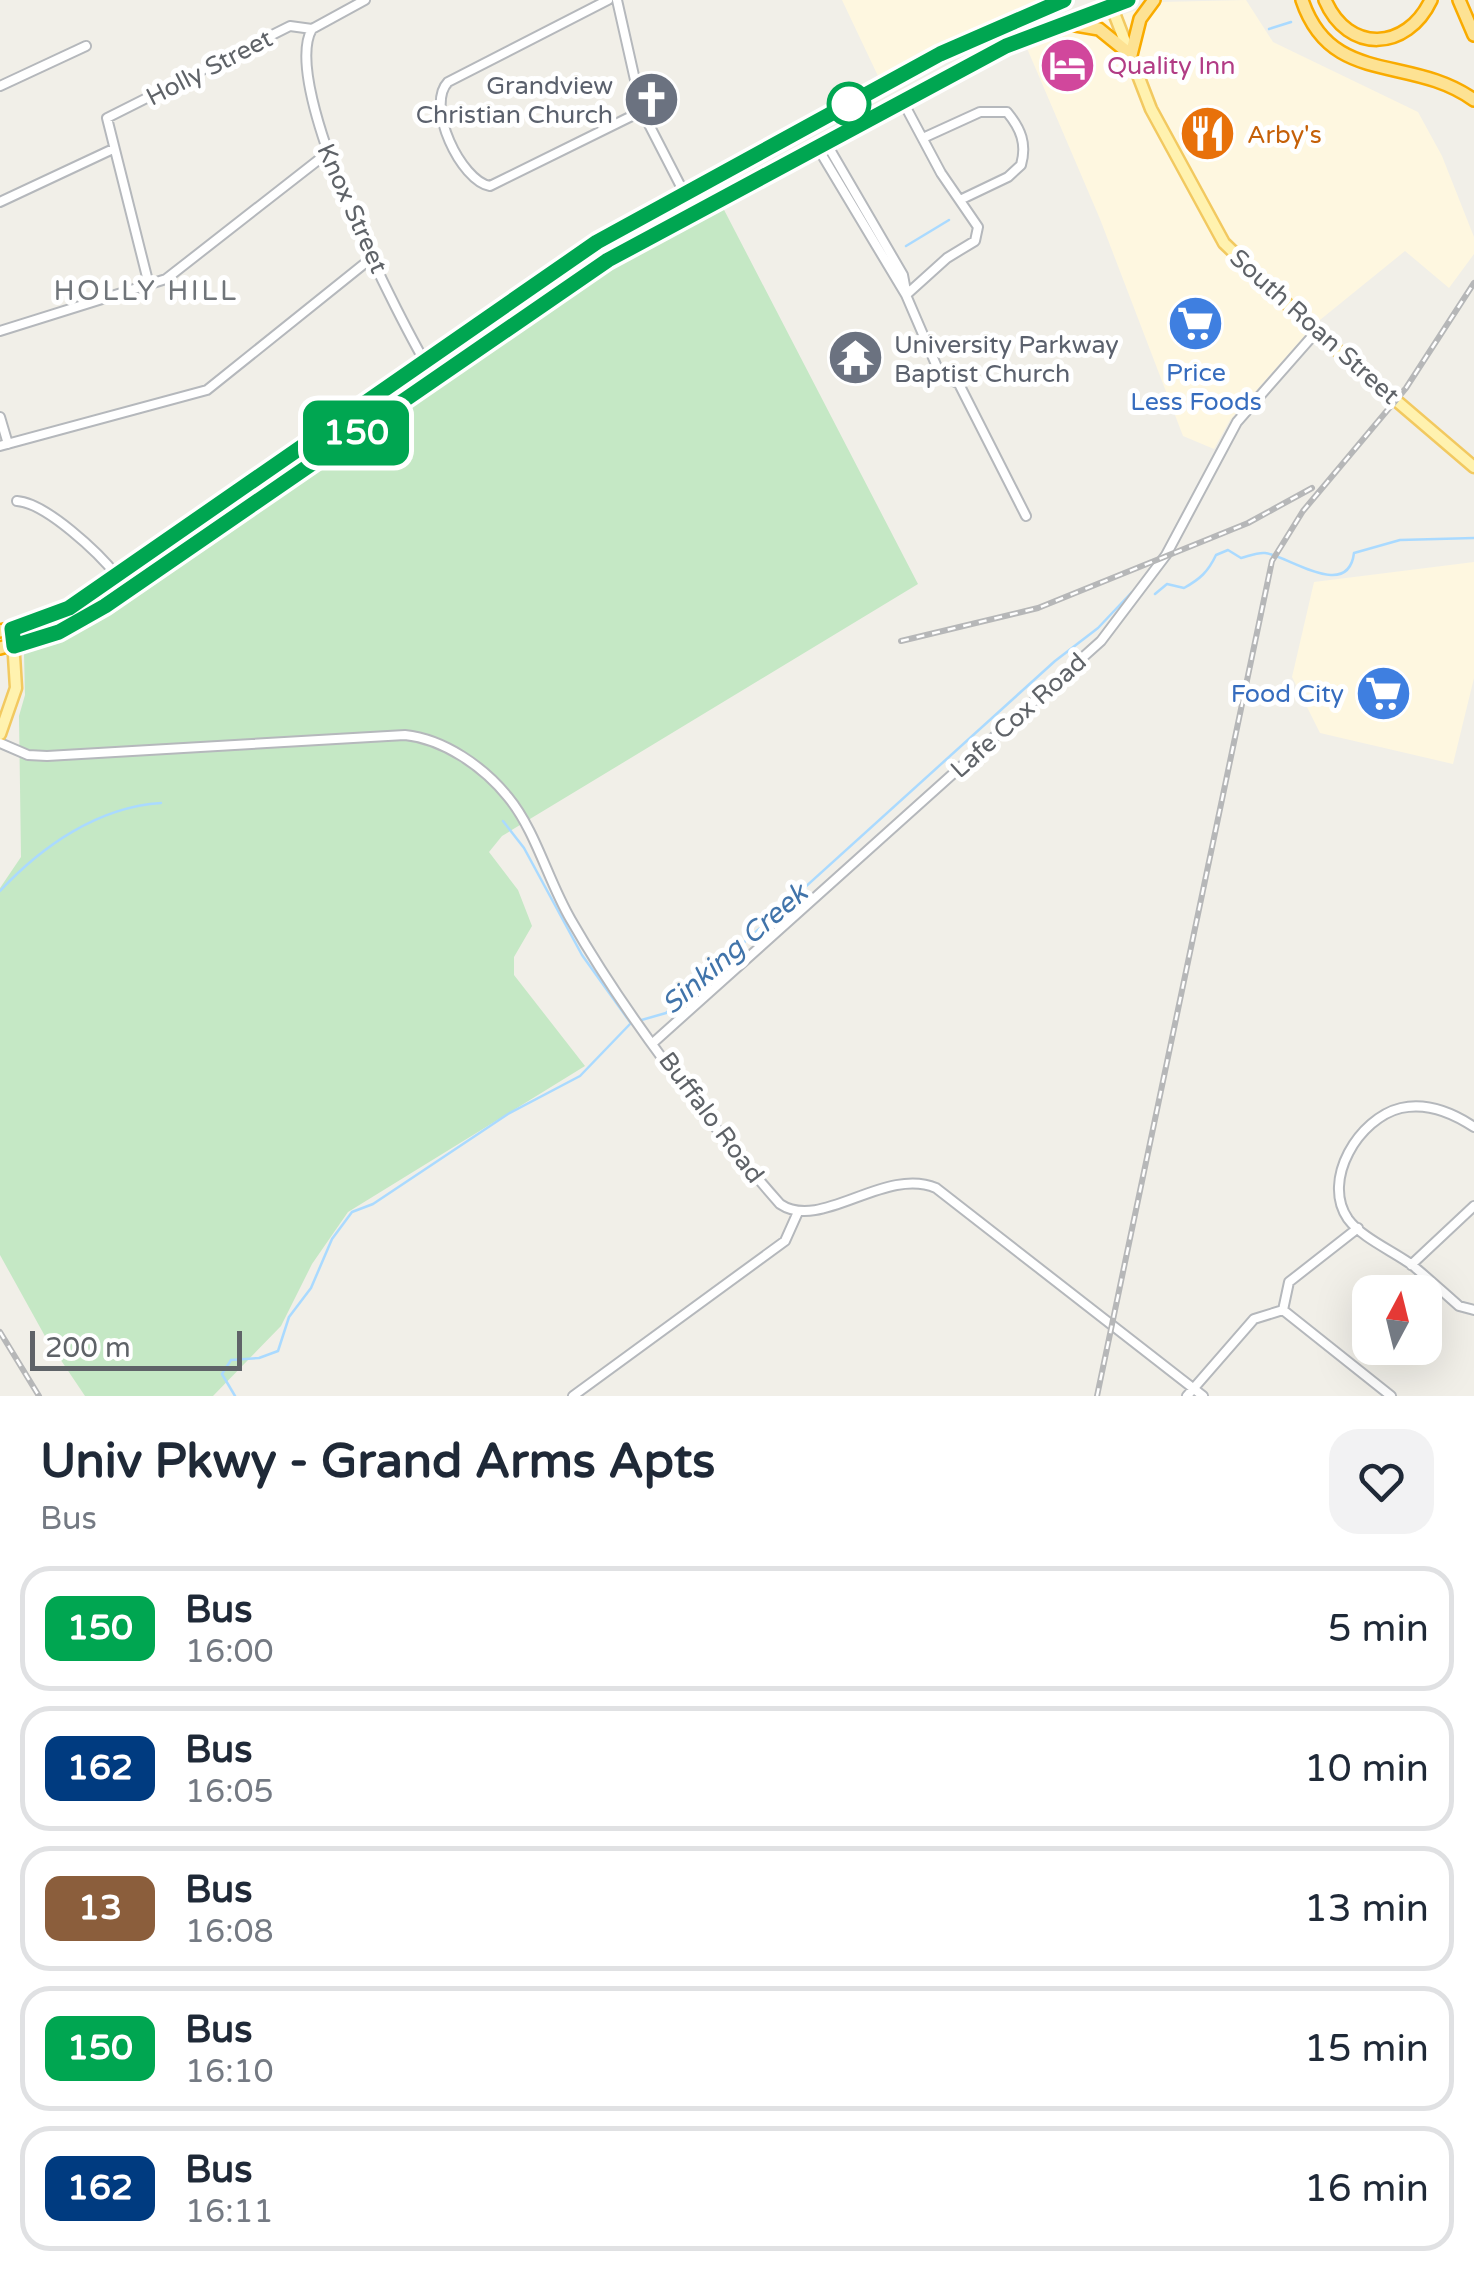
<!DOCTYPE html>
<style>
:root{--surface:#fff;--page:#f2f2f3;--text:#1f2937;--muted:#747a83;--line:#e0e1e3}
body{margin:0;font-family:"Varela Round",sans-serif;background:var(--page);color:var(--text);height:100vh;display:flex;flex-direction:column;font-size:38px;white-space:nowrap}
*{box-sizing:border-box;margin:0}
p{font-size:32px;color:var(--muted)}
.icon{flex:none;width:55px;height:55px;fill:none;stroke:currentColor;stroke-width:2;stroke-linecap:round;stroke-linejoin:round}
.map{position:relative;height:1396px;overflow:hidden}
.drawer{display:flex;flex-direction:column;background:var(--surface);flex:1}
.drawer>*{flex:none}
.badge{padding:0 20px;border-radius:15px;font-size:35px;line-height:65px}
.needle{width:65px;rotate:7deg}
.fabs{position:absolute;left:1352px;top:1275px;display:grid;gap:20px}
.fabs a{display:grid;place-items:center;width:90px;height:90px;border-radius:20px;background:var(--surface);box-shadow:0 10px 40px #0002;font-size:50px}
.scale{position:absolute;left:30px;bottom:25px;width:212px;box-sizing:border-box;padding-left:10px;border:5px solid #5f6368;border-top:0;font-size:28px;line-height:35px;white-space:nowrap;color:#5f6368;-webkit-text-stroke:8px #fff;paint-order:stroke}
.map>.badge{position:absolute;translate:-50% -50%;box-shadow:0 0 0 5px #fff}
.round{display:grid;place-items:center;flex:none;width:105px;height:105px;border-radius:30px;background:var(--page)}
.head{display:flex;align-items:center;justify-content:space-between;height:170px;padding:0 40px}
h1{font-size:48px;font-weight:700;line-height:75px}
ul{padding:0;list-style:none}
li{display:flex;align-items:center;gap:30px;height:125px;margin:0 20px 15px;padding:0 20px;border:5px solid var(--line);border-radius:30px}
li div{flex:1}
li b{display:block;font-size:38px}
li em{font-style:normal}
li .badge{min-width:110px;font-weight:700;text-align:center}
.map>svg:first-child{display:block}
</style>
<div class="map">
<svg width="1474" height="1396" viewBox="0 0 1474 1396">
<rect width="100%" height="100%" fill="#f1efe8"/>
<path fill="#fef7e0" d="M 842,0 L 1046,0 L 878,76 Z
M 1246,0 L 1273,42 L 1418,112 L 1442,156 L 1474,237 L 1474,254 L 1449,288 L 1405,251 L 1315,324 L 1230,420 L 1214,449 L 1183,436 L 1100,219 L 1026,46 L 1161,2 Z
M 1474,562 L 1474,678 L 1453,764 L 1320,733 L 1292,677 L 1314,582 Z"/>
<path fill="#c5e8c5" d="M 721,204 L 918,584 L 502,836 L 489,852 L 518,890 L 532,926 L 514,957 L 514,975 L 585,1066 L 348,1212 L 312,1264 L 281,1326 L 213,1396 L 85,1396 L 46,1338 L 0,1255 L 0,888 L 21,857 L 19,716 L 25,695 L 24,654 L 84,627 L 594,276 Z"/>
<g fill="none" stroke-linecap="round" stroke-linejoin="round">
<path stroke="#aadaff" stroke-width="2.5" d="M 1269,29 L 1291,22
M 906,246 L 949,220
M 1155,594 L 1167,584 L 1184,588 C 1200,579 1208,572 1216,555 L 1228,550 L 1241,558 C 1249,556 1258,552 1265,553 C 1289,556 1348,601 1354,553 L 1400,540 L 1474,538
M 503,821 L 524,848 L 582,955 L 630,1022
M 0,891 C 42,846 98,807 161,803
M 235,1396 L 222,1374 L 231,1360 L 259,1358 L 278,1351 L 289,1317 L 311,1288 L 332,1239 L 352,1212 L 373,1204 L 508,1114 L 580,1076 L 631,1023 L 666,1013 L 1055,661 L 1098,628 L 1132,592"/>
<defs>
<path id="minor" d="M 608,0 L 448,82 C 425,106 461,181 490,186 L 642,111
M 617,0 L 642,111 L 694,212
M 312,29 C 279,85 400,323 435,379
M 0,86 L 86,46
M 902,100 L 941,173 L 978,227 L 975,241 L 947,258 L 906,295
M 923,138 L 980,112 L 1007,112 C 1021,129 1027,144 1021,165 L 1008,177 L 962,199
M 825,141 L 903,275 L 906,291
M 816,145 L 906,295 L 940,374 L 959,384 L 1026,516
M 0,202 L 113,149
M 149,285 L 107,118 L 290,26 L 312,29 L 365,0
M 0,331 L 166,279 L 326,154
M 0,417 L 8,444
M 0,446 L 207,390 L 374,256
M 17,501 C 46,503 99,553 117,576
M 0,743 L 28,755 L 47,756 L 405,735 C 444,739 484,767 508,797 C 536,831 548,881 571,920 C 626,1016 706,1120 780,1204 C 821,1232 885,1166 936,1188 L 1203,1396
M 654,1042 L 1101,641 L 1166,555 L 1237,422 L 1316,332
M 1474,1127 C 1453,1113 1428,1102 1401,1108 C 1359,1118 1321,1180 1348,1219 C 1362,1238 1393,1251 1412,1265 C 1428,1278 1443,1292 1459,1306 L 1474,1310
M 1411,1265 L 1474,1206
M 1283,1310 L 1391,1396
M 573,1396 L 785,1241 L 798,1212
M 1187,1396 L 1254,1319 L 1283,1310 L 1289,1282 L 1358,1228"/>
<path id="major" d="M 1109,0 L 1151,109 L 1224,243 L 1316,332 L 1474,467
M 0,734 L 16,688 L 13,640"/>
<path id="highway" d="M 1302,0 C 1331,87 1410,54 1474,100
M 1325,0 C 1348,54 1407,51 1431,0
M 1459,0 L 1474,35
M 1070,24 L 1099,29 L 1131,55 L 1140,19 L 1154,0
M 0,631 L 40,622 L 69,608 L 597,242 L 940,54 L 1064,0
M 0,648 L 59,632 L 105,606 L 608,261 L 1006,46 L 1129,0"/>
</defs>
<use href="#minor" stroke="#b5b8bc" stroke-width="12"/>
<use href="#major" stroke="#f2c960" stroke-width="15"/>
<use href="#highway" stroke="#f9ab00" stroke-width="16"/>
<use href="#minor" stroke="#fff" stroke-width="8"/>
<use href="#major" stroke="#fff2af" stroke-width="10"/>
<use href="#highway" stroke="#fde293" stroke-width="11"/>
<defs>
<path id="rail" d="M 901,641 L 1038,608 L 1248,523 L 1312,488
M 0,1332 L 39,1396
M 1097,1396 L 1272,561 L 1303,511 L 1406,388 L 1474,283"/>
</defs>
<use href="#rail" stroke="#b6b7b8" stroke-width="6"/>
<use href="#rail" stroke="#fff" stroke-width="2.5" stroke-dasharray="8" stroke-linecap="butt"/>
</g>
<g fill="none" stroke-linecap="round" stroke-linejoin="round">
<defs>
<path id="line" d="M 1064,0 L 940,54 L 597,242 L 69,608 L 12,629 L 14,646 L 59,632 L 105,606 L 608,260 L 1006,46 L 1128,0"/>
</defs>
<use href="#line" stroke="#fff" stroke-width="22"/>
<use href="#line" stroke="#00a651" stroke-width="15"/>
</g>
<defs>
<symbol id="hotel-disc" viewBox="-11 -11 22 22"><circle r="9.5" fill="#d1479c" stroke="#fff"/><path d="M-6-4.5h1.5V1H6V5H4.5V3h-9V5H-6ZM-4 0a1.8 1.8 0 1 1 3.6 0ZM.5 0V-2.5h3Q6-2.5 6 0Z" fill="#fff"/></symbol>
<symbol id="church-disc" viewBox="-11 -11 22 22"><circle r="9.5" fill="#6b7280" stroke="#fff"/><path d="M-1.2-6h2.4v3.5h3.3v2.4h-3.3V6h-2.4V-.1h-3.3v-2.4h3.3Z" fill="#fff"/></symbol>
<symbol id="restaurant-disc" viewBox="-11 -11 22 22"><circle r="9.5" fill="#e8710a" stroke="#fff"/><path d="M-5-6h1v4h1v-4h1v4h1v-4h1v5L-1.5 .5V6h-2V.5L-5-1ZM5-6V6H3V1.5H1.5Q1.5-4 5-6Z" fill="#fff"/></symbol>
<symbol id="supermarket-disc" viewBox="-11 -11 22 22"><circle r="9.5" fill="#3f7fe0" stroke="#fff"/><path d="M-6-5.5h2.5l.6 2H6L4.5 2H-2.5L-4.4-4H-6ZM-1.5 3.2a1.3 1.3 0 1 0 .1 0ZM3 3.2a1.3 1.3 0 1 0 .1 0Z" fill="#fff"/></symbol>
<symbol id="temple-disc" viewBox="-11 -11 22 22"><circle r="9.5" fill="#6b7280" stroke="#fff"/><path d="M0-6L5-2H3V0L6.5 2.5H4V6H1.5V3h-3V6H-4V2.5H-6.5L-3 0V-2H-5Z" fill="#fff"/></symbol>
</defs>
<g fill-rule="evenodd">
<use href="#hotel-disc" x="1036" y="34" width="63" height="63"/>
<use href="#church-disc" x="620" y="68" width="63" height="63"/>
<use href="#restaurant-disc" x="1176" y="102" width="63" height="63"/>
<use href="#supermarket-disc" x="1164" y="292" width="63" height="63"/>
<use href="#temple-disc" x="824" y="326" width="63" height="63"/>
<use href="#supermarket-disc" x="1352" y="662" width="63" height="63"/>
</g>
<circle fill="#fff" stroke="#00a651" stroke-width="5" cx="849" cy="104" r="20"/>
<g text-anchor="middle" stroke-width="10" stroke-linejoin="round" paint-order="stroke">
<g font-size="25" fill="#b23c85" stroke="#fff" text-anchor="start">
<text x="1107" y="74">Quality Inn</text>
</g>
<g font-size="25" fill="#5f6368" stroke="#fff">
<text transform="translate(209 67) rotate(-27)" y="9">Holly Street</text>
<text transform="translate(353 208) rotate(66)" y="9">Knox Street</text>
<text transform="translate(1315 326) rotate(42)" y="9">South Roan Street</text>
<text transform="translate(1018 715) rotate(-42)" y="9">Lafe Cox Road</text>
<text transform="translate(712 1117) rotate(53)" y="9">Buffalo Road</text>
</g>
<g font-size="25" fill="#5b616d" stroke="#fff" text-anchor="end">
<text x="613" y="94">Grandview<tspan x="613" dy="29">Christian Church</tspan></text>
<text x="894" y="353" text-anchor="start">University Parkway<tspan x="894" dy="29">Baptist Church</tspan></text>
</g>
<g font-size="25" fill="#c56008" stroke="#fff" text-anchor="start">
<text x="1247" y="143">Arby's</text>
</g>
<g font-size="25" fill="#366cbe" stroke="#fff">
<text x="1196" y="381">Price<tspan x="1196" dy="29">Less Foods</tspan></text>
<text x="1344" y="702" text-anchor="end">Food City</text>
</g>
<g font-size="28" letter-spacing="2.5" fill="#70757a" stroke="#fff">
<text x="146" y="300">HOLLY HILL</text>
</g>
<g font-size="28" font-style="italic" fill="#4174aa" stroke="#fff">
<text transform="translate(734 948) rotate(-41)" y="10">Sinking Creek</text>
</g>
</g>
</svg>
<div class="fabs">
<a><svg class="needle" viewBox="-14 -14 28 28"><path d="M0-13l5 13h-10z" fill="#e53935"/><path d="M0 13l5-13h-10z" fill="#747a83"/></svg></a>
</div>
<div class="scale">200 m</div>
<b class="badge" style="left:356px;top:433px;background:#00a651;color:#fff">150</b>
</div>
<section class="drawer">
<div class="head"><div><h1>Univ Pkwy - Grand Arms Apts</h1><p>Bus</p></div><a class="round"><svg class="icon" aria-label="heart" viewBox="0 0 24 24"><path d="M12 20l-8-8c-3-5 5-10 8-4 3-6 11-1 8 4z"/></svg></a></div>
<ul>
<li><span class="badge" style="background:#00a651;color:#fff">150</span><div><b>Bus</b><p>16:00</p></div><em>5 min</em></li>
<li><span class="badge" style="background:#003b80;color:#fff">162</span><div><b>Bus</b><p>16:05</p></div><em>10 min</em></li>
<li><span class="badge" style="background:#8b5e3c;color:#fff">13</span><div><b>Bus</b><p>16:08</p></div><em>13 min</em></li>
<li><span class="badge" style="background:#00a651;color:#fff">150</span><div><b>Bus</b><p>16:10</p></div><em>15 min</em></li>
<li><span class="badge" style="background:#003b80;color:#fff">162</span><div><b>Bus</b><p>16:11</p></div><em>16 min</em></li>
</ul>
</section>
